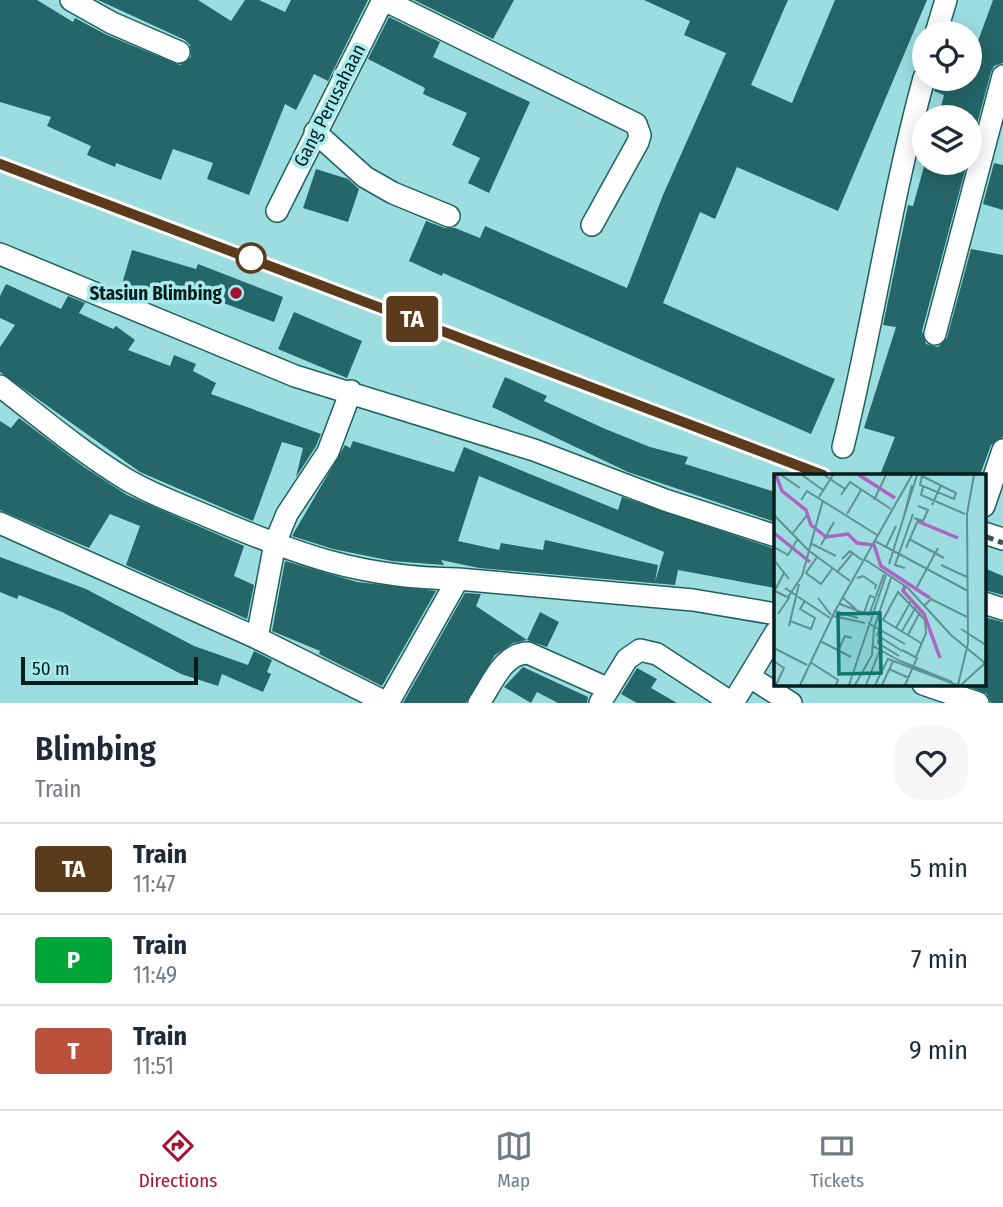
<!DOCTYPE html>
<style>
:root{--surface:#fff;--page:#f6f6f7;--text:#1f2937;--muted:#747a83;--line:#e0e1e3;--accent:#a91132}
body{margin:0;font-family:"Fira Sans Condensed",sans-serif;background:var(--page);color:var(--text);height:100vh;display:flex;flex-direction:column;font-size:26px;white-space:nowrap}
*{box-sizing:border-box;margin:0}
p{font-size:23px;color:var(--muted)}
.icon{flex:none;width:38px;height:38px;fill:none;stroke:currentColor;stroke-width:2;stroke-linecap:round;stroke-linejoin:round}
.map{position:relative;height:703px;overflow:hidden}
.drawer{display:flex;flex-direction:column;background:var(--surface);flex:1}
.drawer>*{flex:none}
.badge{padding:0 14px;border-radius:5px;font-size:24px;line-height:46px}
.controls{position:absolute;left:912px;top:21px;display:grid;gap:14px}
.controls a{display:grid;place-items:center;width:70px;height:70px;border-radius:50%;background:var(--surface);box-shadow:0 4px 18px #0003;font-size:35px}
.scale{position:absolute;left:21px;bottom:18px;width:177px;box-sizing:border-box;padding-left:7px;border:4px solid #021d1e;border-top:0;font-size:19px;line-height:24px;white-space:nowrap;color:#021d1e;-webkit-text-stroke:5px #a8ebed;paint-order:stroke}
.map>.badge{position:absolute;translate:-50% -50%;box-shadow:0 0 0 4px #fff}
.round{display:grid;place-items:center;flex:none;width:74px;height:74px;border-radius:28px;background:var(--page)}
.summary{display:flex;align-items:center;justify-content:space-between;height:119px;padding:0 35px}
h1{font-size:33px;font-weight:600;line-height:52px}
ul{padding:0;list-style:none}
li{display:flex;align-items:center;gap:21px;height:91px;padding:0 35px;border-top:2px solid var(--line)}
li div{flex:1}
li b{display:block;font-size:26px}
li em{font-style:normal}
li .badge{min-width:77px;font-weight:700;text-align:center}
.menu{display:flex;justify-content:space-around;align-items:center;height:98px;border-top:2px solid var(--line);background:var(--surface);font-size:19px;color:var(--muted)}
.menu a{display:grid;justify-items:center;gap:4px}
.menu .active{color:var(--accent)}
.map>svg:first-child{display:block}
</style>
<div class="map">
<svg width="1003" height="703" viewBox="0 0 1003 703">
<rect width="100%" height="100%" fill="#9cdee0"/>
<path fill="#256668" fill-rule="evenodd" d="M 0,0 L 37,0 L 73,22 L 75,18 L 107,35 L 180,65 L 191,57 L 190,45 L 185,40 L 98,0 L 198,0 L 231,21 L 245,0 L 259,0 L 285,12 L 291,0 L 368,0 L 328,81 L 314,74 L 296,110 L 285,104 L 249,195 L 207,179 L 213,163 L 173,149 L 161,180 L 116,163 L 115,167 L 87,155 L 91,146 L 47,126 L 51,117 L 0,102 Z
M 414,0 L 514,0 L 493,39 Z
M 644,0 L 788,0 L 751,85 L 792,103 L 835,0 L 927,0 L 838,211 L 737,167 L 715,219 L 700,212 L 663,303 L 835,379 L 811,434 L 443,273 L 442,276 L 409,261 L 426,221 L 445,228 L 455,228 L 480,238 L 485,226 L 627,288 L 663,195 L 726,53 L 684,35 L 690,21 Z
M 993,0 L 1003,0 L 1003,63 L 994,66 L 991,72 L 976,128 L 970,125 L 970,117 L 939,114 L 944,95 L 934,91 L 937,79 L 970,79 L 970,63 Z
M 389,17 L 440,42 L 433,57 L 530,102 L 489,193 L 468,183 L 480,158 L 452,145 L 467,113 L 423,94 L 425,88 L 368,59 Z
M 925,163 L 967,163 L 922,331 L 926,344 L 938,347 L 947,338 L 971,249 L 1003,255 L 1003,437 L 991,445 L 980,475 L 880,475 L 895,437 L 864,428 L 896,327 L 883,325 L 908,205 L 913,206 Z
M 994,163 L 1003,165 L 1003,210 L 983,204 Z
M 316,169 L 348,179 L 359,189 L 348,222 L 303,208 Z
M 132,250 L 196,269 L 198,264 L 283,297 L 274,322 L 176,285 L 172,299 L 122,284 Z
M 6,284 L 61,309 L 68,296 L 85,303 L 79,313 L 113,329 L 116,326 L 135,340 L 128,350 L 170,366 L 174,355 L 196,364 L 193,371 L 216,383 L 211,394 L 321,434 L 316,446 L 296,477 L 303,448 L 282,442 L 253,521 L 140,472 L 0,372 L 0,347 L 15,325 L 0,318 L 0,296 Z
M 294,312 L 362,341 L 347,378 L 278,349 Z
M 505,377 L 547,396 L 544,401 L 603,428 L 650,447 L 688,457 L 685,464 L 775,492 L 775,522 L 628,472 L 492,407 Z
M 19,418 L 84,467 L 127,495 L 244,546 L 234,576 L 254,585 L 247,619 L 126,565 L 140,526 L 110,514 L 89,548 L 0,510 L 0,421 L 11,428 Z
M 353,441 L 454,472 L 464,447 L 618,510 L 622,497 L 775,549 L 775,588 L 678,570 L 675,585 L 479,568 L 441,560 L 444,565 L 392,561 L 333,549 L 292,536 L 345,445 L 350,448 ZM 479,476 L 664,552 L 655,582 L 658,565 L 545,540 L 543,550 L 501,543 L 499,550 L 458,541 Z
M 0,557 L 86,589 L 194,646 L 248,665 L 254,651 L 272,660 L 267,672 L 271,674 L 263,692 L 222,674 L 218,686 L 181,674 L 62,612 L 19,595 L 17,599 L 0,592 Z
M 285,561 L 357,582 L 436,591 L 382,686 L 319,654 L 320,651 L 272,631 Z
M 984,568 L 1003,576 L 1003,595 L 984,590 Z
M 465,593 L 481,594 L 476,606 L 527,640 L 513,643 L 495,655 L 466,703 L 403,703 Z
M 540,612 L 559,622 L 547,647 L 527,640 Z
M 984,617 L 1003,622 L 1003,703 L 991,703 L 987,694 L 962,684 L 984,684 Z
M 523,667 L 588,697 L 587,703 L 558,703 L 537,692 L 531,703 L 504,687 Z
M 637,668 L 657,679 L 651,688 L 677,703 L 637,703 L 621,694 Z"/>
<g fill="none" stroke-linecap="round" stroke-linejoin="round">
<defs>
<path id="minor" d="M 71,0 L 112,23 L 179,52
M 384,0 L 636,124 L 640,135 L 638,142 L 592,225
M 936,33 L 946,0
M 315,132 L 365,177 L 393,193 L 449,216
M 277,211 L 383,0
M 0,254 L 295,376 L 534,450 L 665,500 L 776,536
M 935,334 L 1003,76
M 0,386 C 41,418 80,451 124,478 C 150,494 179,504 207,516 C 296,554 360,578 458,579 L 693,600 L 776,614
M 843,447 C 873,325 891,199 924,78
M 984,506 L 1003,450
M 0,523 L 257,638 L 387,703
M 984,533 L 1003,539
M 984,603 L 1003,609
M 257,638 L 275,543 L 287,514 L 328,452 L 351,391
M 750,677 L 791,703
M 923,684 L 978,703
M 388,703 L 458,579
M 479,703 C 492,684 503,653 528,653 L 609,689
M 600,703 L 627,659 L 640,650 L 657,654 L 732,703
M 733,703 L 776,632"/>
</defs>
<use href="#minor" stroke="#1b6163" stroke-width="24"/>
<use href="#minor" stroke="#fff" stroke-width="21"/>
<path stroke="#31585a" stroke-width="5" stroke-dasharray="10 5" stroke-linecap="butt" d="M 0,164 L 823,475
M 984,536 L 1003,543"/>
</g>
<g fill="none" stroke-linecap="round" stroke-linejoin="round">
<defs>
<path id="line" d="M 0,164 L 823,475"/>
</defs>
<use href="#line" stroke="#fff" stroke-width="16"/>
<use href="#line" stroke="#5b3b1b" stroke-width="10"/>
</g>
<circle fill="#fff" stroke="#5b3b1b" stroke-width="3.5" cx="251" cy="258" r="14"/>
<circle fill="#a91132" stroke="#a8ebed" stroke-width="2.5" cx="236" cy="293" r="7"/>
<g text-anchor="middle" stroke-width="7" stroke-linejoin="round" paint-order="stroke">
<g font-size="19" fill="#021d1e" stroke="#a8ebed">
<text transform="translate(329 105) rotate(-63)" y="7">Gang Perusahaan</text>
</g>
<g font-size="19" font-weight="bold" fill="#021d1e" stroke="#a8ebed" text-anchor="end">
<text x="222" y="300">Stasiun Blimbing</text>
</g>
</g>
<g transform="translate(774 474)">
<rect width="212" height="212" fill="#9cdee0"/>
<path fill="none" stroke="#af63c6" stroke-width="3.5" d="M 2,1 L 8,17 L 32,36 L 37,51 L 52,63 L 74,60 L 83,69 L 100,71 L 107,92 L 156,124M 85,1 L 121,24M 143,47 L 184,64M 0,59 L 36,88M 131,112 L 129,117 L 150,140 L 166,184"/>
<path fill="none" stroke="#5e9192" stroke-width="2" d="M 7,1 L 26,14M 28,1 L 49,16M 50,1 L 71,15M 148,2 L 182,19 L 180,25 L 146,11 ZM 149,13 L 147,21 L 191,40M 67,21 L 76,8 L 117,35M 45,23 L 59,1M 27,26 L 33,17 L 103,61M 100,26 L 112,1M 158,31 L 167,11M 73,40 L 87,16M 0,41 L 34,76 L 76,107M 130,42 L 138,11M 140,44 L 149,47 L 154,36 L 144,32M 19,59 L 33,41M 135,65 L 170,84M 101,67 L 194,117M 36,69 L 62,82M 47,71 L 60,48M 0,73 L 14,81 L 23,66M 112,73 L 122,52M 132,74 L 144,46M 43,83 L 32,99 L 47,110 L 58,95M 68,85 L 76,77 L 88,86M 90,85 L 134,114 L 177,161 L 212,190M 0,86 L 15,105M 115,90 L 143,1M 167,91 L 193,103M 131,94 L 121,91 L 139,40M 64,97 L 78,80M 83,104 L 89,102 L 102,111 L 101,115M 143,113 L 164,74M 11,114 L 56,144M 1,117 L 15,124 L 4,140M 0,118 L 10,99M 14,123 L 28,102 L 49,26M 44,124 L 57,141M 69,124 L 85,138M 66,130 L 95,141 L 110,100M 150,132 L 157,125 L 193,143M 61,137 L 84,144M 90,139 L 96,122 L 100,123M 59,142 L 91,149M 16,147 L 37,155 L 41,144 L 26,135 L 31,127M 94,149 L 131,170M 15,152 L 25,110M 122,154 L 137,127M 106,155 L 103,161 L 128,177M 187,155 L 212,171M 128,157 L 142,133M 134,161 L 146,138M 105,163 L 104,169 L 125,182M 46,167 L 77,183M 99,172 L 124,186M 0,174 L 33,191M 128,176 L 143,184 L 131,211M 64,177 L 71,162 L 78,164M 142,183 L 152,159 L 151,146 L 124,118 L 109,146 L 147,169M 124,186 L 178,208M 1,188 L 10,194 L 2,211M 36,188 L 64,206 L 62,211M 115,195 L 135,204M 26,211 L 61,137 L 138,1M 75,211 L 112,101M 81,211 L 98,181 L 100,154 L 117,104M 92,211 L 106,176M 101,211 L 114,185 L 183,211M 108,211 L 119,187M 184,211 L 194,169 L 193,40 L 200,1M 187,211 L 211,189"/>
<path fill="#0f766e" fill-opacity="0.15" stroke="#0f766e" stroke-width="3.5" d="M 106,139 L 107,199 L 65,200 L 64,140 Z"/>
<rect width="212" height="212" fill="none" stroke="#021d1e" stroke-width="3.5"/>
</g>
</svg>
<div class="controls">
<a><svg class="icon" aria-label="locate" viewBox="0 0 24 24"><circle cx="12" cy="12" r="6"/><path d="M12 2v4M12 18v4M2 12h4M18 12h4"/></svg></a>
<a><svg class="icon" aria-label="layers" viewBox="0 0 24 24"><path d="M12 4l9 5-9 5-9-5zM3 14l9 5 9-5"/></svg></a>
</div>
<div class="scale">50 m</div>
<b class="badge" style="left:412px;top:319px;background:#5b3b1b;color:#fff">TA</b>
</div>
<section class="drawer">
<div class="summary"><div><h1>Blimbing</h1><p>Train</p></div><a class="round"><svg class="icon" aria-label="heart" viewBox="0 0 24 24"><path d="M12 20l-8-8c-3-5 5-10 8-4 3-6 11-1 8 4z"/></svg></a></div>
<ul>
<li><span class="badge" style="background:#5b3b1b;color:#fff">TA</span><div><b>Train</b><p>11:47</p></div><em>5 min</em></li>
<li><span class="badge" style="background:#00a53a;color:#fff">P</span><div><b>Train</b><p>11:49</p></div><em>7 min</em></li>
<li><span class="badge" style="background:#ba513d;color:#fff">T</span><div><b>Train</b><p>11:51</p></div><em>9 min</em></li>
</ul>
</section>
<nav class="menu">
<a class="active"><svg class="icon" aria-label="directions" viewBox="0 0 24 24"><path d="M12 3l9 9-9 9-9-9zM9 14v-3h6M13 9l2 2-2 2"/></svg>Directions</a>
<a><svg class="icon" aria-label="map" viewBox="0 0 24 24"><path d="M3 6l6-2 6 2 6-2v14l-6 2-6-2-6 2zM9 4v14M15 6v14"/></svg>Map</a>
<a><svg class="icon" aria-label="tickets" viewBox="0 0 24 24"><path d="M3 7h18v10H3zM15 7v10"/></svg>Tickets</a>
</nav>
